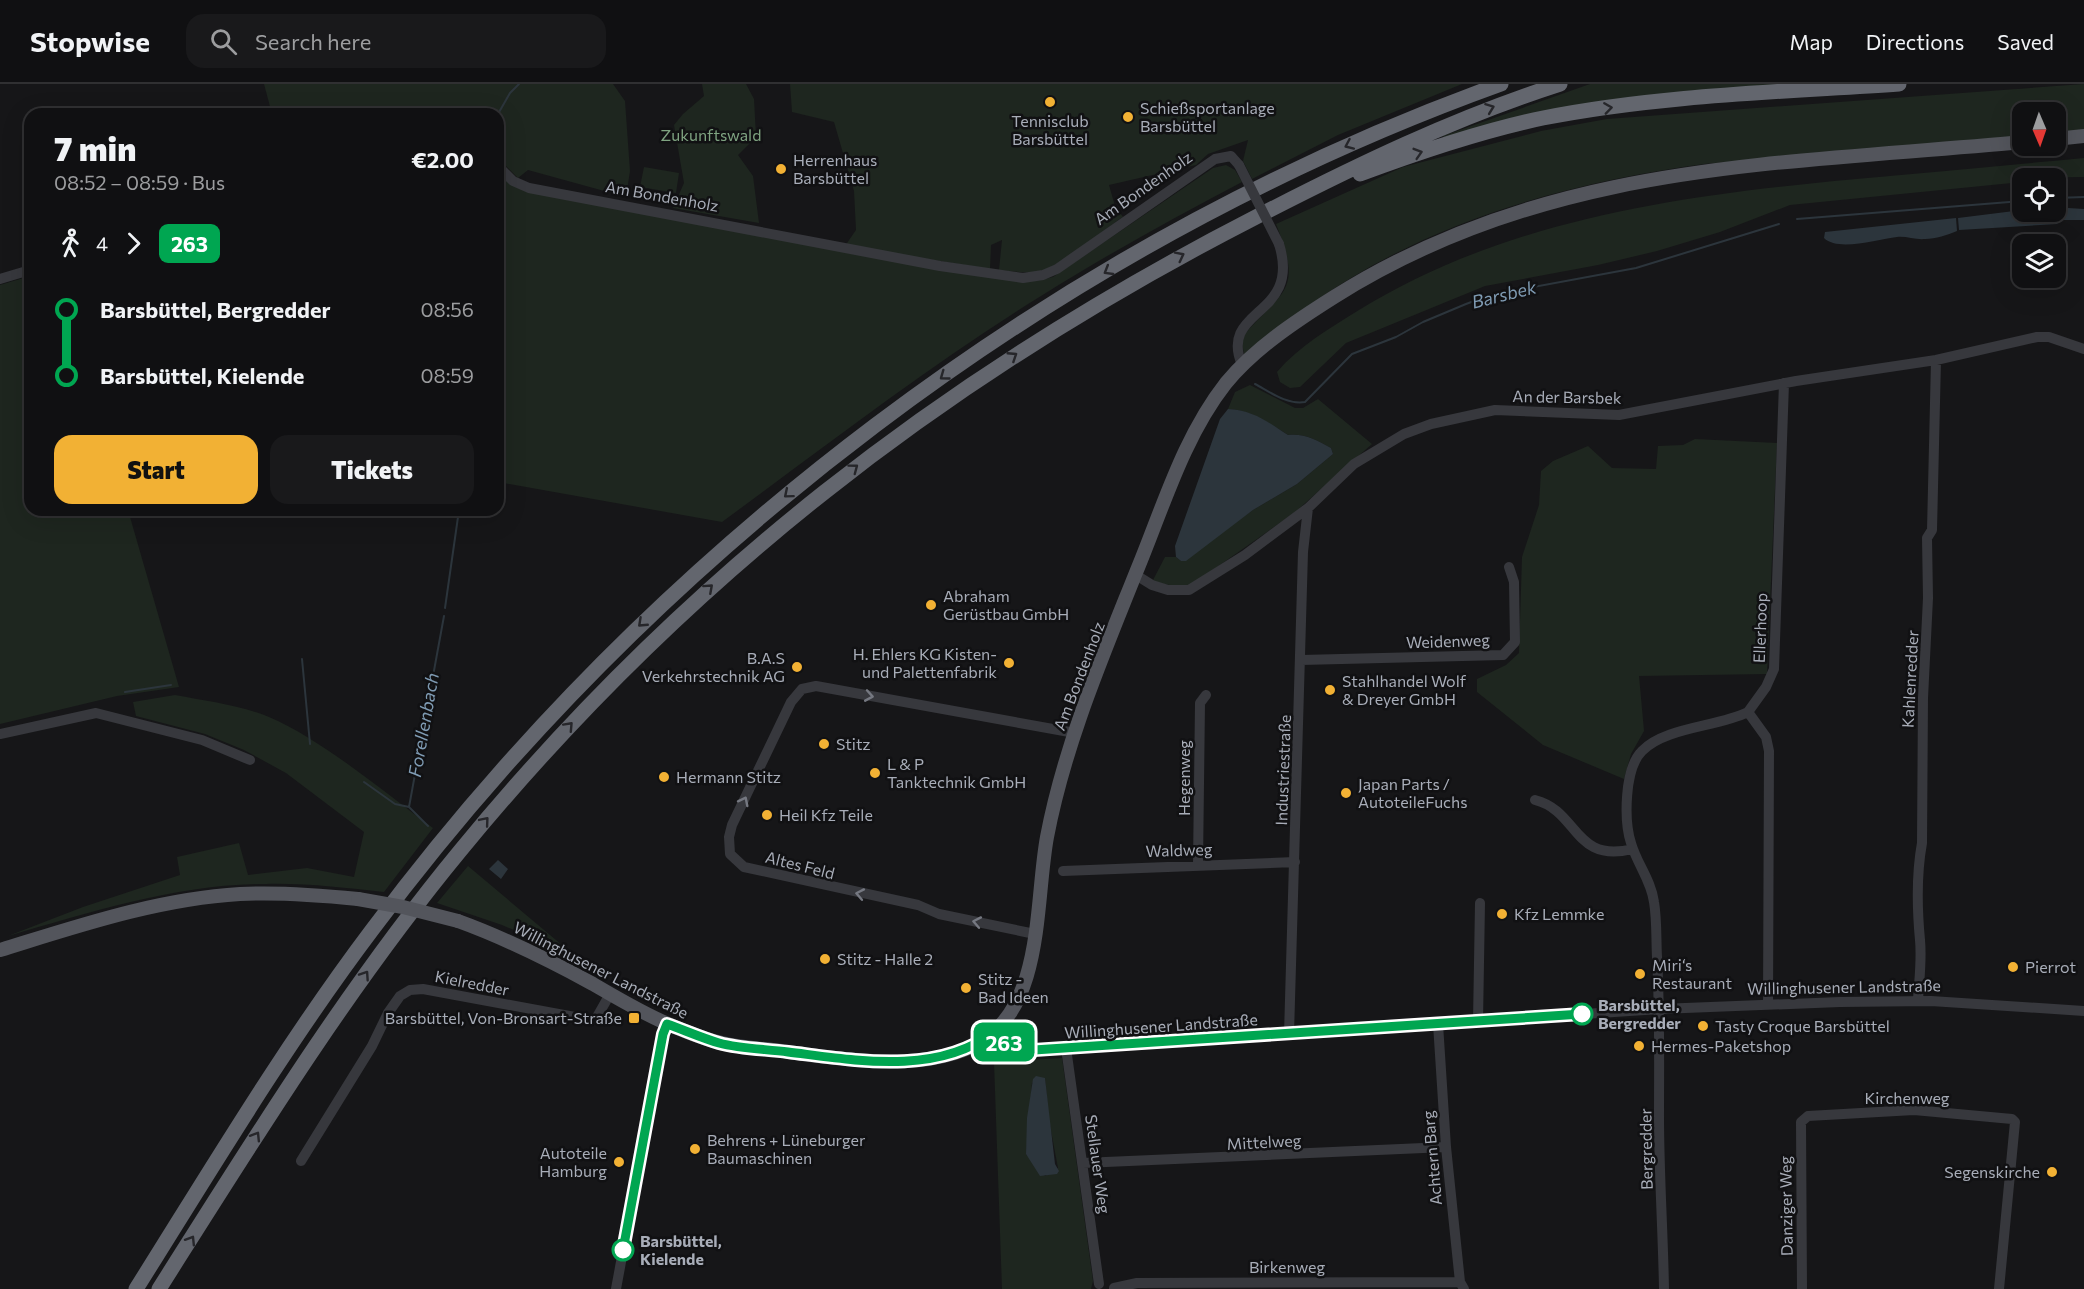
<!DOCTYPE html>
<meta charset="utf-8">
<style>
:root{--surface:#101012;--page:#19191b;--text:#f1f3f6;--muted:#9c9d9f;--line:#303032;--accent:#f2b134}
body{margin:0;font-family:Commissioner,sans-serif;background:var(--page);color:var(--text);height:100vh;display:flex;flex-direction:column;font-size:22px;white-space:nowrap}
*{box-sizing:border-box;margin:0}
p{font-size:20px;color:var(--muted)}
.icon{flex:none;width:33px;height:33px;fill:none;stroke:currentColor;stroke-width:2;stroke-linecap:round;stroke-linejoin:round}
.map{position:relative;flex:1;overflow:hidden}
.side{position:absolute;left:24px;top:24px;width:480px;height:408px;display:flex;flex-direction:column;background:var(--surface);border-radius:18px;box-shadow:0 6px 24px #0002,0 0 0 2px var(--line)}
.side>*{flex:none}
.badge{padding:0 12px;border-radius:9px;font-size:21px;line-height:39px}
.needle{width:39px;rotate:178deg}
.controls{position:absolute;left:2012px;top:18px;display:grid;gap:12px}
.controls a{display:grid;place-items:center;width:54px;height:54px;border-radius:12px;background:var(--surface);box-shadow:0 6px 24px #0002,0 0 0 2px var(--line);font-size:30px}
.map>.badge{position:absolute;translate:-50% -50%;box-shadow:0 0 0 3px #fff}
.legs{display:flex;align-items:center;gap:9px;height:66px;padding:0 30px;font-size:20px}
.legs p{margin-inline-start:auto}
.headline{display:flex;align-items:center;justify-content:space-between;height:102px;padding:0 30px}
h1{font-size:33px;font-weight:800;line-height:45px}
.button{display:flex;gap:12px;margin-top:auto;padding:12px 30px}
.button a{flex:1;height:69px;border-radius:18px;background:var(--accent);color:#111;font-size:24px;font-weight:800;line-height:69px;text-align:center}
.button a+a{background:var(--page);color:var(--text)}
ul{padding:0 30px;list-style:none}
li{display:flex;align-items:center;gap:21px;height:66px;font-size:22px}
li i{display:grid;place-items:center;width:9px;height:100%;margin:0 8px;background:currentColor}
li i::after{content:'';width:15px;height:15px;margin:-8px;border:4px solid;border-radius:50%;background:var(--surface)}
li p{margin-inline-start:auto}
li:first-child i{background:linear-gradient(#0000 50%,currentColor 0)}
li:last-child i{background:linear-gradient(currentColor 50%,#0000 0)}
header{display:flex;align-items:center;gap:36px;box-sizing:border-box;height:84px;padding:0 30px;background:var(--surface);border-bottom:2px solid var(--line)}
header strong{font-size:28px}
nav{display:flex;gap:33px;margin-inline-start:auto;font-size:21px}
.search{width:420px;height:54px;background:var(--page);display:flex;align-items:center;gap:15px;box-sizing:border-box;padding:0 21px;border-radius:18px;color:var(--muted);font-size:22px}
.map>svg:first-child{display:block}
</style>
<header>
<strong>Stopwise</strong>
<div class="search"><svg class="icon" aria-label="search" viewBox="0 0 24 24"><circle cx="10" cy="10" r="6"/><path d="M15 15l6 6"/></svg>Search here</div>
<nav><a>Map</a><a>Directions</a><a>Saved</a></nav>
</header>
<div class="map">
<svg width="2084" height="1205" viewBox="0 0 2084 1205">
<rect width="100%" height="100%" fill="#161618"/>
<path fill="#1e261f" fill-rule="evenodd" d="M 264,0 L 613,0 L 625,17 L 630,87 L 626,113 L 528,86 L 518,94 L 498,74 L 498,30 L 272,30 Z
M 702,0 L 746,0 L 754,15 L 756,53 L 738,71 L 753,92 L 759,139 L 673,124 L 684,99 L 674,41 L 683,30 L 704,12 Z
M 790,0 L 1462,0 L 1338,51 L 1252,95 L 1243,77 L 1248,56 L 1208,70 L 1196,81 L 1109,101 L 1115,122 L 1123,133 C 1102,147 1064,180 1041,187 C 1028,190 1012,187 999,186 L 1002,156 L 991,161 L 990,185 L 845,162 L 856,146 L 854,107 L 834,38 L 792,28 Z
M 1590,0 L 1810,0 L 1445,55 L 1443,52 Z
M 2084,0 L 2084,47 L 2055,49 L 2055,28 L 2022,28 L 2022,52 L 1704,80 C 1581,97 1458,129 1351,194 C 1313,217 1279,244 1244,270 L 1241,254 C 1283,205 1304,210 1276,140 L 1403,83 L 1541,47 L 1607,35 Z
M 2084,74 L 2084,93 L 2022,94 L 2022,98 L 1790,121 L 1720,148 L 1657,167 L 1598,181 L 1485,202 L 1346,259 L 1300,303 L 1290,304 L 1280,298 L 1277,288 C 1299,262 1330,244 1359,226 C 1518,128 1709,108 1890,92 C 1955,86 2019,80 2084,74 Z
M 1226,81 L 1235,86 L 1242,98 C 1174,134 1106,171 1041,212 C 930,281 827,361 722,438 L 498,398 L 498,87 L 507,96 L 1036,197 L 1053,193 L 1213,84 Z
M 644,83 L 679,89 L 676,109 L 640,103 Z
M 30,192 L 30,426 L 128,426 L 179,603 L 117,612 L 0,640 L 0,201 Z
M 1250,301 L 1295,324 L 1303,324 L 1318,315 L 1372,360 L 1294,429 L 1187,504 L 1152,498 L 1165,473 L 1176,473 L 1181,477 L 1253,426 L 1297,400 L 1333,370 L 1331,364 C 1316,356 1305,349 1288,351 C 1269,339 1251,326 1228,325 L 1235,308 Z
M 1695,355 L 1777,359 L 1767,590 L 1639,592 L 1644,647 L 1631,670 L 1624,695 L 1543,661 L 1477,608 L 1477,595 L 1506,581 L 1519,569 L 1522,473 L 1539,421 L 1541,387 L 1553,377 L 1588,362 L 1612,384 L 1656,385 L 1658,362 L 1683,361 Z
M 175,611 C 206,617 240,621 269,633 C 323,656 385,709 433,744 L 384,808 C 345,804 306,799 266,800 C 178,800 92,828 8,852 L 83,823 L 180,791 L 177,773 L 239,759 L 248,791 L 307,784 L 354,793 L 364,748 L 286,689 L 244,666 L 205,650 L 136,632 L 133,618 Z
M 468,782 L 575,872 L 502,841 L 437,819 Z
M 1062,974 L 1093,1197 L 1091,1205 L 1002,1205 L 994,978 ZM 1045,994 L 1049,1036 L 1058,1084 L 1045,1092 L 1026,1070 L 1032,999 Z"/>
<path fill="#2c353c" d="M 2068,124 L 2084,125 L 2084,136 L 2062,136 L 2062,126 Z
M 2055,125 L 2060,127 L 2060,136 L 2057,140 L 1959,146 L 1958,134 L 2022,126 L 2042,131 Z
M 1956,134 L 1957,147 C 1947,151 1936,155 1925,155 C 1916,156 1906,152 1897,153 C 1878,155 1838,168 1824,154 L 1825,148 Z
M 1228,325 C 1253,326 1268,338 1288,351 C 1304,349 1317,356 1331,364 L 1333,370 L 1297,400 L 1253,426 L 1186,477 L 1181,477 L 1176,473 L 1175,462 L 1220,335 Z
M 498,776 L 508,785 L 501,795 L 489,785 Z
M 1036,992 L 1045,994 L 1055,1080 L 1059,1087 L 1057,1090 L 1040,1092 L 1026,1070 L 1027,1034 L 1033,995 Z"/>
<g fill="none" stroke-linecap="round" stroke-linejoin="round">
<path stroke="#2c353c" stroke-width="2" d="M 498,30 L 510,9 L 519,0
M 2055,114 L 2084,113
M 1797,135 L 2022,117
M 1255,300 C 1270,308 1287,321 1305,318 L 1352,270 L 1396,253 L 1423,238 L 1466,220 L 1490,211 L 1636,184 L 1779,140
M 445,524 L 459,426
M 302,575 L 310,660
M 125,608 L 171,601
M 364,698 L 395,720 L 409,723
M 428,742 L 409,723 L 444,532"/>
<path stroke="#37383d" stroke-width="10" d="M 498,82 L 513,97 L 529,104 L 940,182 L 1023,194 L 1043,191 L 1057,185 L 1215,75 L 1231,72 L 1239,81
M 0,195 L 30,186
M 1242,281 C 1218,223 1302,234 1279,160
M 1136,491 L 1152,501 L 1168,506 L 1189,506 L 1245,471 L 1308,424 L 1354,380 L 1404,350 L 1431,340 L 1495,326 L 1619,331 L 1796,297 L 1936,276 L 2037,253 L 2049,253 L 2084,265
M 1301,576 L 1503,571 L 1515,558 L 1514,498 L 1509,483
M 0,650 L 96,629 L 202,656 L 250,676
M 1535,716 C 1579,727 1573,780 1633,765
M 1198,780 L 1200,619 L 1206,611
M 1063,787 L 1295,778
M 1035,850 L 939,830 L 918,821 L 744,783 L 730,770 L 729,753 L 732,741 L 791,618 L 802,605 L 816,602 L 1075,649
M 1918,916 C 1919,897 1922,876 1920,856 C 1917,824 1916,792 1922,759 L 1923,614 L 1928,514 L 1927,454 L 1932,446 L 1936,276
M 1768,921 L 1769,667 L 1766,653 L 1748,628 L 1766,603 L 1774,585 L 1784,299
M 1478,938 L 1480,819
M 1438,940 L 1446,1063 L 1460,1198 L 1464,1205
M 994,948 L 1011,962 L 1034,966 L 1660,925 L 1840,918 L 1931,917 L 2084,927
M 1289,950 L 1303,468 L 1308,424
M 1066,964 L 1099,1200
M 301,1077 L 372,962 L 388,929 L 400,912 L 410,906 L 423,905 L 591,936 L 597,933 L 610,910
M 1083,1079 L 1446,1063
M 1114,1204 L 1137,1199 L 1460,1198
M 616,1205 L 663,950 L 667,940
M 1664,1205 C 1663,1147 1659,1090 1659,1032 C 1659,979 1660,926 1657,873 C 1656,854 1657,836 1654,818 C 1651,796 1637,780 1631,759 C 1624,737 1624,685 1642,667 C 1665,643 1718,643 1748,628
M 1802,1205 L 1801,1038 L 1808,1032 L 1914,1026 L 2012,1035 L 2015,1038 L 1999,1205"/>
<path stroke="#53555c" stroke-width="14" d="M 2055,55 L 2084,52
M 458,837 C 505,854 549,876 593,900 C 617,914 642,929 668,940 C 684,947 701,954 718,958 C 738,964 761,964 781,967 C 841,975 926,990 980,958 C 1044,921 1035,818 1047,753 C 1064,663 1101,576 1135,491 C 1162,427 1182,355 1226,299 C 1255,264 1296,237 1334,213 C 1549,77 1779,81 2022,58
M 0,866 C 78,842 157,815 240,810 C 280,808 319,811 358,815"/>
<path stroke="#63666e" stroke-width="15" d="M 1360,90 C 1419,68 1481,47 1543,34 C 1660,11 1781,8 1899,0
M 136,1205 C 212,1084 286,960 372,846 C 654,468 1056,160 1501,0
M 159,1205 C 254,1055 347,904 460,767 C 683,495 944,293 1256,133 C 1355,82 1454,34 1560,0"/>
<path stroke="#37383d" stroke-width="10" d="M 1239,81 L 1279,160"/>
<path stroke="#53555c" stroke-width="14" d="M 358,815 L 403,823 L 458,837"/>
</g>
<defs><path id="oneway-chevron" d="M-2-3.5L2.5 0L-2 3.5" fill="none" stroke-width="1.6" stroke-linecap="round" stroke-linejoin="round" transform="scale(1.5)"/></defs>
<g stroke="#26262a">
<use href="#oneway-chevron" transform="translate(1490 24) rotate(-21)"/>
<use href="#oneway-chevron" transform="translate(1608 24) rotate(-8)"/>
<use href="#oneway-chevron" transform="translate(1349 61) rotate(156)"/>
<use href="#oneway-chevron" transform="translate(1418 69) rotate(-17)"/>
<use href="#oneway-chevron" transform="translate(1180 172) rotate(-27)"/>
<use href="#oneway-chevron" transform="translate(1108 187) rotate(149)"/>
<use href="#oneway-chevron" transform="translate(1013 272) rotate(-33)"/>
<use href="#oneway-chevron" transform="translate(944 292) rotate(144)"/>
<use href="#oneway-chevron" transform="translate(854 384) rotate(-37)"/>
<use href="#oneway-chevron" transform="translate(788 410) rotate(140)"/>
<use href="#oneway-chevron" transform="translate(709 504) rotate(-42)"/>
<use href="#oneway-chevron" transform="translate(642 539) rotate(137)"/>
<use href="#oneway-chevron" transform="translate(569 642) rotate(-47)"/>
<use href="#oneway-chevron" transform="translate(485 737) rotate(-50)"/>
<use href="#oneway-chevron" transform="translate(365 891) rotate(-56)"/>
<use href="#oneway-chevron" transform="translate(256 1052) rotate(-58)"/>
<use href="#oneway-chevron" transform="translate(191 1156) rotate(-58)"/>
</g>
<g stroke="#757881">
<use href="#oneway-chevron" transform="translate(869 612) rotate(10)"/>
<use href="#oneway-chevron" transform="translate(744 717) rotate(-63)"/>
<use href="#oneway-chevron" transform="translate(860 810) rotate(-169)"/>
<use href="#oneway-chevron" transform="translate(977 838) rotate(-169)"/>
</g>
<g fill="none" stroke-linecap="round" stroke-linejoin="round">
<defs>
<path id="line-1" d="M 623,1166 L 663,950 L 667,940 C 684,946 702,954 719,959 C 741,965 766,965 788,968 C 854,976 937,992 994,948 L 1011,962 L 1034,966 L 1582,930"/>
</defs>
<use href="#line-1" stroke="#fff" stroke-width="14"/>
<use href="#line-1" stroke="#00a651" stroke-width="9"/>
</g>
<g fill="#f2b134" stroke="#111113" stroke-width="2">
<circle cx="1050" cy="18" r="6"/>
<circle cx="1128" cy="33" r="6"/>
<circle cx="781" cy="85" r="6"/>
<circle cx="931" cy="521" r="6"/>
<circle cx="1009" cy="579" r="6"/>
<circle cx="797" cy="583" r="6"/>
<circle cx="1330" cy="606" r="6"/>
<circle cx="824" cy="660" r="6"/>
<circle cx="875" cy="689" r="6"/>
<circle cx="664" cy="693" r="6"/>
<circle cx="1346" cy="709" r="6"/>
<circle cx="767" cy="731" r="6"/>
<circle cx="1502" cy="830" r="6"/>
<circle cx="825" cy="875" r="6"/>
<circle cx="2013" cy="883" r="6"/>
<circle cx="1640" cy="890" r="6"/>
<circle cx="966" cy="904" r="6"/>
<rect x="628" y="928" width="12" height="12" rx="3"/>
<circle cx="1703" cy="942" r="6"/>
<circle cx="1639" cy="962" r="6"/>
<circle cx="695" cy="1065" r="6"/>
<circle cx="619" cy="1078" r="6"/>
<circle cx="2052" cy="1088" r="6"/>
</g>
<g fill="#fff" stroke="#00a651" stroke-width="3">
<circle cx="1582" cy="930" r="10"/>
<circle cx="623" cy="1166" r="10"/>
</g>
<g text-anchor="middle" stroke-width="5" stroke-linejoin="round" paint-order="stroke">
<g font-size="16" fill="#a8adb8" stroke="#111113" text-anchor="start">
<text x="1140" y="30">Schießsportanlage<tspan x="1140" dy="18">Barsbüttel</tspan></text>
<text x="1050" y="43" text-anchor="middle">Tennisclub<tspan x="1050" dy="18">Barsbüttel</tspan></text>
<text x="793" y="82">Herrenhaus<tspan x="793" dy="18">Barsbüttel</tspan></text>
<text x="943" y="518">Abraham<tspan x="943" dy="18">Gerüstbau GmbH</tspan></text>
<text x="997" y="576" text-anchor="end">H. Ehlers KG Kisten-<tspan x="997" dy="18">und Palettenfabrik</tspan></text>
<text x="785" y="580" text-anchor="end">B.A.S<tspan x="785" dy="18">Verkehrstechnik AG</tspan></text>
<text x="1342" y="603">Stahlhandel Wolf<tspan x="1342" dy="18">&amp; Dreyer GmbH</tspan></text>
<text x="836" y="666">Stitz</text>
<text x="887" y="686">L &amp; P<tspan x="887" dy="18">Tanktechnik GmbH</tspan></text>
<text x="676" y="699">Hermann Stitz</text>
<text x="1358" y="706">Japan Parts /<tspan x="1358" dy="18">AutoteileFuchs</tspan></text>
<text x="779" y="737">Heil Kfz Teile</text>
<text x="1514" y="836">Kfz Lemmke</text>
<text x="837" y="881">Stitz - Halle 2</text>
<text x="1652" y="887">Miri‘s<tspan x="1652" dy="18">Restaurant</tspan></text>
<text x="2025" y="889">Pierrot</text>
<text x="978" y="901">Stitz -<tspan x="978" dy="18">Bad Ideen</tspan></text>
<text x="622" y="940" text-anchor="end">Barsbüttel, Von-Bronsart-Straße</text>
<text x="1715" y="948">Tasty Croque Barsbüttel</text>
<text x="1651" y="968">Hermes-Paketshop</text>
<text x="707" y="1062">Behrens + Lüneburger<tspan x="707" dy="18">Baumaschinen</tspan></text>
<text x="607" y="1075" text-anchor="end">Autoteile<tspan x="607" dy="18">Hamburg</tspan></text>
<text x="2040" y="1094" text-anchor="end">Segenskirche</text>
</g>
<g font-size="16" fill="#7fa381" stroke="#111113">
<text x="711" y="57">Zukunftswald</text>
</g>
<g font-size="16" fill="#a8adb8" stroke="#111113">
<text transform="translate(1143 104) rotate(-35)" y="6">Am Bondenholz</text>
<text transform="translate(662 112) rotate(10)" y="6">Am Bondenholz</text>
<text transform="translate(1567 313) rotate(1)" y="6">An der Barsbek</text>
<text transform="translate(1760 544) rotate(-88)" y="6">Ellerhoop</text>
<text transform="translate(1448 557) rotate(-2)" y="6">Weidenweg</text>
<text transform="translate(1079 592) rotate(-69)" y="6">Am Bondenholz</text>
<text transform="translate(1910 595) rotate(-87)" y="6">Kahlenredder</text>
<text transform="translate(1283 686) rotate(-88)" y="6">Industriestraße</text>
<text transform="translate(1184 694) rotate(-90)" y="6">Hegenweg</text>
<text transform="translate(1179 766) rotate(-2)" y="6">Waldweg</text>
<text transform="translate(800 781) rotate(14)" y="6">Altes Feld</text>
<text transform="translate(601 886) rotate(27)" y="6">Willinghusener Landstraße</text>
<text transform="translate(472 899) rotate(11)" y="6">Kielredder</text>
<text transform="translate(1844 903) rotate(-1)" y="6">Willinghusener Landstraße</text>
<text transform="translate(1161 942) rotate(-4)" y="6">Willinghusener Landstraße</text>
<text x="1907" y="1020">Kirchenweg</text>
<text transform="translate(1264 1058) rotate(-3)" y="6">Mittelweg</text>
<text transform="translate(1646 1065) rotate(-91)" y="6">Bergredder</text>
<text transform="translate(1432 1074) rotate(-95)" y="6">Achtern Barg</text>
<text transform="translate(1098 1080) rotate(82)" y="6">Stellauer Weg</text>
<text transform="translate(1786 1122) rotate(-91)" y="6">Danziger Weg</text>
<text x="1287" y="1189">Birkenweg</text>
</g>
<g font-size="16" font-weight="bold" fill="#a8adb8" stroke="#111113" text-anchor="start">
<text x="1598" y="927">Barsbüttel,<tspan x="1598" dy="18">Bergredder</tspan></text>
<text x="640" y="1163">Barsbüttel,<tspan x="640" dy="18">Kielende</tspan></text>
</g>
<g font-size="18" font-style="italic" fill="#7f9bb3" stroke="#111113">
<text transform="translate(1504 211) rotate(-14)" y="6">Barsbek</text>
<text transform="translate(424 641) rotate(-80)" y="6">Forellenbach</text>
</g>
</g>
</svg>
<div class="controls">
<a><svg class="needle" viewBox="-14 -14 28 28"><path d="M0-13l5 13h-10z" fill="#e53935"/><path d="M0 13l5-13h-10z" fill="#9c9d9f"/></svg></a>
<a><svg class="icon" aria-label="locate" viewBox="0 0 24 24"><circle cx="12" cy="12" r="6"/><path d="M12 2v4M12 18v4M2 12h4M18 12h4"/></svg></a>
<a><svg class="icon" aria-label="layers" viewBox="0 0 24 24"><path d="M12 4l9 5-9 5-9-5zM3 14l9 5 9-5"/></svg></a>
</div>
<b class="badge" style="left:1004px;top:958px;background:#00a651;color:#fff">263</b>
<section class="side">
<div class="headline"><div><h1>7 min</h1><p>08:52 – 08:59 · Bus</p></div><b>€2.00</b></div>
<div class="legs"><svg class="icon" aria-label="walk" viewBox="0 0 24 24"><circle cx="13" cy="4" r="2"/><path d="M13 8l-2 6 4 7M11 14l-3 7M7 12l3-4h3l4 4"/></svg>4<svg class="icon" aria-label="forward" viewBox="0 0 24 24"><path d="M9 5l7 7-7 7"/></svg><b class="badge" style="background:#00a651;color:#fff">263</b></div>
<ul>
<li><i style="color:#00a651"></i><b>Barsbüttel, Bergredder</b><p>08:56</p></li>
<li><i style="color:#00a651"></i><b>Barsbüttel, Kielende</b><p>08:59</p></li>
</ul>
<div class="button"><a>Start</a><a>Tickets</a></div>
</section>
</div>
